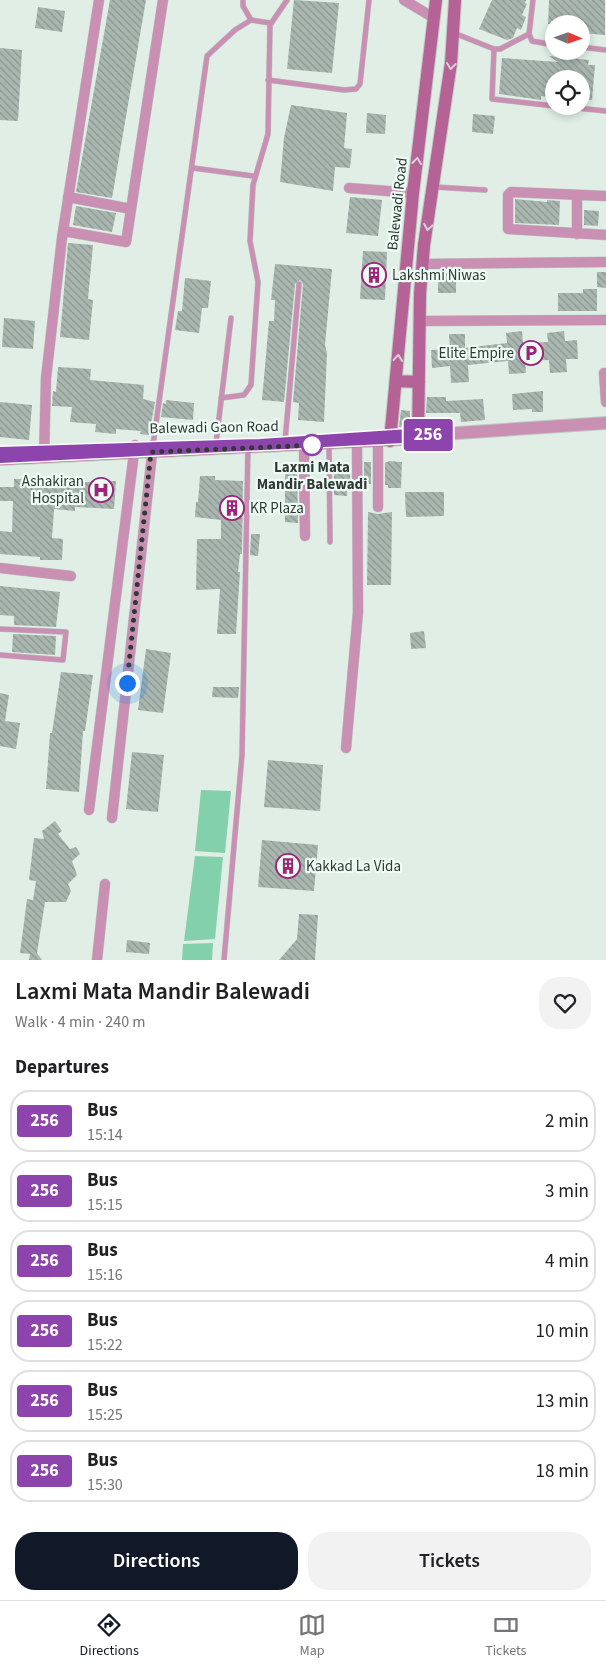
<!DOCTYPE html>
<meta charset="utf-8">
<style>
:root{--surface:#fff;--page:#f2f2f2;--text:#202124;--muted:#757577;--line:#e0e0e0;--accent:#111827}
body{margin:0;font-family:"Source Sans 3",sans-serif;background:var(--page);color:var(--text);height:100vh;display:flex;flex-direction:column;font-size:19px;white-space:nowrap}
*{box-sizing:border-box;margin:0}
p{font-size:16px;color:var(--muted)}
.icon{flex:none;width:28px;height:28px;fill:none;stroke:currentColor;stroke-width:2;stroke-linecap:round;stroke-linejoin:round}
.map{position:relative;height:960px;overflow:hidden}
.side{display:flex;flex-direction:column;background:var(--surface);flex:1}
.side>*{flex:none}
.badge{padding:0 10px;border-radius:4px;font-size:18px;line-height:32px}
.needle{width:32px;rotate:92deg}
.tools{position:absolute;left:545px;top:15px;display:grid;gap:10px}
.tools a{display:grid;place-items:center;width:45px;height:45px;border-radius:50%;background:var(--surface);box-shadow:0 2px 8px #0003;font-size:25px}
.you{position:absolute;width:25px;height:25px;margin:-12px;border:4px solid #fff;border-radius:50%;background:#1a73e8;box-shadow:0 0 0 8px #1a73e833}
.map>.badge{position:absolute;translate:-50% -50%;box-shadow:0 0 0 2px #fff}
h2{padding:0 15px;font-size:19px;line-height:45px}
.round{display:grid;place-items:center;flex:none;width:52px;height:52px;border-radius:20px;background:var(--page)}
.summary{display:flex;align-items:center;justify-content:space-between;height:85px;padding:0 15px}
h1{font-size:24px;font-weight:600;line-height:38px}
.button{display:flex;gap:10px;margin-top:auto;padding:10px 15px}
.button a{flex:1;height:58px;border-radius:20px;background:var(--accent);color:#fff;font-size:20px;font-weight:600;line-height:58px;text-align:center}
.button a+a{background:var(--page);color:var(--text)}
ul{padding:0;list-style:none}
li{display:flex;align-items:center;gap:15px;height:62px;margin:0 10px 8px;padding:0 5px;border:2px solid var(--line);border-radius:20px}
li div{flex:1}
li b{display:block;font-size:19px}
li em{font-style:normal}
li .badge{min-width:55px;font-weight:700;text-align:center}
.menu{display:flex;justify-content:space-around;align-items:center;height:70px;border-top:1px solid var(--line);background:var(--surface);font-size:14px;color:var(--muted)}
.menu a{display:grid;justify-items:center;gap:2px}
.menu .current{color:var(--accent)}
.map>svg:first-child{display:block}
</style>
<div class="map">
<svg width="606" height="960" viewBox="0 0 606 960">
<defs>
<pattern id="building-back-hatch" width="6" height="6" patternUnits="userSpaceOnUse" patternTransform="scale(1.25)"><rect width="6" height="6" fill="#a9b7b0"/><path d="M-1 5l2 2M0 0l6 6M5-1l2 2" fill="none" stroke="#8a9690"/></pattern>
</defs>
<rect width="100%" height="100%" fill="#e0eee6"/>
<path fill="#83d1ac" d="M 201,790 L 231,791 L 225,853 L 195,851 Z
M 195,856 L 223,857 L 215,939 L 184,941 Z
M 213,943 L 212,960 L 182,960 L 183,944 Z"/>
<path fill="url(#building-back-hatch)" d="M 110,0 L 146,0 L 112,198 L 76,192 Z
M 294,0 L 339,3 L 332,73 L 287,69 Z
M 492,0 L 526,0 L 525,3 L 527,4 L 522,15 L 526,17 L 521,30 L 517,28 L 513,38 L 507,40 L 479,29 Z
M 549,0 L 605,0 L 605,35 L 581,33 L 581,24 L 548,24 Z
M 38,7 L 65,11 L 62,32 L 35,28 Z
M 0,48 L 22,50 L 18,121 L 0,120 Z
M 549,56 L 589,60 L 588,65 L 595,65 L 592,100 L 581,99 L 581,79 L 554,79 L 554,98 L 541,96 L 541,100 L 499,94 L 502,58 L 558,62 Z
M 291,105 L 347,113 L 344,148 L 352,149 L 350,168 L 335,167 L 333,191 L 280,182 L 284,138 Z
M 367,113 L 386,115 L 385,134 L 366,133 Z
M 473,114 L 495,116 L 493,134 L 472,132 Z
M 350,197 L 382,200 L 378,236 L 346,233 Z
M 515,199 L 547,202 L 547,200 L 560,201 L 559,225 L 515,223 Z
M 76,206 L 116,213 L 112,232 L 73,225 Z
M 584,210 L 599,211 L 598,226 L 584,225 Z
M 68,243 L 93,245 L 88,299 L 93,300 L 89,340 L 60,337 Z
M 363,251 L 387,252 L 385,300 L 360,299 Z
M 275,264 L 332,269 L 325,345 L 327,353 L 324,422 L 298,420 L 299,403 L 293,402 L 303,284 L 300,280 L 295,284 L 284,402 L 262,400 L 269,321 L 274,321 L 275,300 L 271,300 Z
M 597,272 L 606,272 L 606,288 L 597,287 Z
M 438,273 L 456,273 L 456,293 L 438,293 Z
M 185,278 L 211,281 L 208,308 L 202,308 L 199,333 L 175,330 L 178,311 L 182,311 Z
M 583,289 L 597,289 L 597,311 L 558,311 L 558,293 L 583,293 Z
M 4,318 L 35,321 L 33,349 L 2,347 Z
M 522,331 L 523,343 L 548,342 L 547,333 L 564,331 L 565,341 L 577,340 L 578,359 L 566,359 L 567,372 L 550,373 L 549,360 L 525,361 L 526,373 L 509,374 L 508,361 L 468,365 L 469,382 L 451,383 L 450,366 L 432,368 L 431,350 L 450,349 L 449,334 L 465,334 L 465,348 L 507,343 L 506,333 Z
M 58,367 L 91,369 L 90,380 L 144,385 L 143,399 L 155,402 L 149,435 L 140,434 L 141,431 L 116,429 L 116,434 L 95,432 L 96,424 L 70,422 L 72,407 L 52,406 L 53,391 L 56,392 Z
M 543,391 L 543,412 L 532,412 L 532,409 L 513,410 L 512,394 Z
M 427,397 L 446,397 L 446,401 L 483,399 L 485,420 L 461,422 L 460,413 L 426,413 Z
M 166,400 L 194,403 L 193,420 L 161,417 L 163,403 L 166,404 Z
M 0,402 L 32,405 L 29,440 L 0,437 Z
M 401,410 L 410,411 L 410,428 L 399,427 Z
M 389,461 L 402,462 L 401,488 L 388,488 L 388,485 L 385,485 L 385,463 Z
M 364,462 L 371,462 L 371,484 L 364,484 Z
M 285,463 L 297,463 L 298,523 L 285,522 Z
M 334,468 L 350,468 L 350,484 L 347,484 L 347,496 L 334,495 Z
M 200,476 L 215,476 L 215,480 L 243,481 L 242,554 L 240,554 L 238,572 L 240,572 L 236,634 L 217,634 L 220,589 L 196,590 L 197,539 L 221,539 L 221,520 L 195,517 L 196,502 L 198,502 Z
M 14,479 L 30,479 L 30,485 L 48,485 L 48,480 L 84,484 L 84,482 L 116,481 L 114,509 L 75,507 L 75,511 L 54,509 L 52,538 L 63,539 L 62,560 L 40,560 L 40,557 L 0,554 L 0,531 L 12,532 L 13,501 L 0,501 L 0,487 L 14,487 Z
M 405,492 L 444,492 L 444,516 L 406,517 Z
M 368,512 L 378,514 L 392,512 L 391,585 L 367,585 Z
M 251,534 L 260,534 L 258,556 L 250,555 Z
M 0,586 L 60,592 L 56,627 L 14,625 L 14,616 L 0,615 Z
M 424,631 L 426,648 L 411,649 L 410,633 Z
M 13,634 L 56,636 L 55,655 L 12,652 Z
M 146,649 L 171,653 L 163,713 L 138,710 Z
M 61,672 L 93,675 L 85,731 L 83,731 L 79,792 L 46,789 L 50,733 L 52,733 Z
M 213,687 L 239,687 L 238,698 L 212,697 Z
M 0,693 L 9,695 L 5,721 L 20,723 L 16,749 L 0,746 Z
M 132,752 L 164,755 L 158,812 L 126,809 Z
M 268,760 L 323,765 L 320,811 L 264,807 Z
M 55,821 L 62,831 L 58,834 L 70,849 L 76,847 L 80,854 L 72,861 L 77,875 L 68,884 L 71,891 L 66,902 L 45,902 L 37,953 L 42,960 L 29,960 L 30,954 L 20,953 L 27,899 L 33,900 L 36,881 L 29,880 L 34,838 L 44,839 L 42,831 Z
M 262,840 L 318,845 L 314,891 L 258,887 Z
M 299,914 L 318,915 L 315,960 L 279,960 L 297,939 Z
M 127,940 L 150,943 L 149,954 L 126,952 Z"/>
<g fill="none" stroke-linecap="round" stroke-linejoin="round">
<defs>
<path id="service" d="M 243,0 L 243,6 L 251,20
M 533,0 L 529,34 L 532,41 L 554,45
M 270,25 L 287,0
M 454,33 L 494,49 L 500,49 L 529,34
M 581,47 L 606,50
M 494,49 L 492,99 L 554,106
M 268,80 L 344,90 L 356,89 L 360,84 L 369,0
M 558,106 L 606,111
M 193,168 L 253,176
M 435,187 L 485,190
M 285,441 L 299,284
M 216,443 L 231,318
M 329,444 L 330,542
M 153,445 L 207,56 L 235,30 L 251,20 L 270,23 L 268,134 L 253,185 L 250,241 L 258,282 L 251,385 L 244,395 L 221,398
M 0,629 L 66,632 L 63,660 L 0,655
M 224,960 L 242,755 L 248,446"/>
<path id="minor" d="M 404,0 L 434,18
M 349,188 L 413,193
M 606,196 L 511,192 L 508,195 L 508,229 L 606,235
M 68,197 L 131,209
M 63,231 L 126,242 L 163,0
M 577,234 L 577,195
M 423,264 L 606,262
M 420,321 L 606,320
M 606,373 L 604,373 L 606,402
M 304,445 L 305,536
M 44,458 L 46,378 L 62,238 L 99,0
M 378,507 L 378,442
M 0,568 L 71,576
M 346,748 L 358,612 L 357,443
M 89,810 L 135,445
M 112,818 L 153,445
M 97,960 L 105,884"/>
<path id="tertiary" d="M 428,435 L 606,423"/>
<path id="secondary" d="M 396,381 L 419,382
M 418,439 L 420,294 L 424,245 L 451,63 L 455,0
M 390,441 L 413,193 L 436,0
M 0,459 L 423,438 L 428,435"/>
</defs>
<use href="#service" stroke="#bdcac3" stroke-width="6"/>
<use href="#minor" stroke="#bdcac3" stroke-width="11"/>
<use href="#tertiary" stroke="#bdcac3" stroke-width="14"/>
<use href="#secondary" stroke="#bdcac3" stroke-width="14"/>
<use href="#service" stroke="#c990b3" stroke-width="5"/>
<use href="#minor" stroke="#c990b3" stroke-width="10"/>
<use href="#tertiary" stroke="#c990b3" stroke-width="12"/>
<use href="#secondary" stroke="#b56297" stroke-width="12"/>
</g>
<defs><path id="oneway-chevron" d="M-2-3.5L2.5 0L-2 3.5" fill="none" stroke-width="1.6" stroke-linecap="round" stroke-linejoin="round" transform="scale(1.25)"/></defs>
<g stroke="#dcced8">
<use href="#oneway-chevron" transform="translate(451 66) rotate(97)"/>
<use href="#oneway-chevron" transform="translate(417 161) rotate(-83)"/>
<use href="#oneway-chevron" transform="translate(428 227) rotate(100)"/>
<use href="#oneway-chevron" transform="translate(398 358) rotate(-85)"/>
</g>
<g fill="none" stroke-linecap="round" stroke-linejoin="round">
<defs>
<path id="line" d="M 0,451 L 260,443 L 424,432 L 428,435 L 423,438 L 0,459"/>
</defs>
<use href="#line" stroke="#fff" stroke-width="11"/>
<use href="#line" stroke="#8e44ad" stroke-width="8"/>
<path stroke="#323835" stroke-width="5" stroke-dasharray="0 9" d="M 127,683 L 151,452 L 317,445 L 312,445"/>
</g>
<defs>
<symbol id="building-ring" viewBox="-11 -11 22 22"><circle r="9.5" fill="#edfcf4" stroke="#9e237a" stroke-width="1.5"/><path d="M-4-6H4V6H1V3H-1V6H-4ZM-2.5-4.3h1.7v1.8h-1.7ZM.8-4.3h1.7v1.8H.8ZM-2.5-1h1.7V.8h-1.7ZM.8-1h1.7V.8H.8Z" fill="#9e237a"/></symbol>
<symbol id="parking-ring" viewBox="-11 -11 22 22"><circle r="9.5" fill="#edfcf4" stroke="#9e237a" stroke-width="1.5"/><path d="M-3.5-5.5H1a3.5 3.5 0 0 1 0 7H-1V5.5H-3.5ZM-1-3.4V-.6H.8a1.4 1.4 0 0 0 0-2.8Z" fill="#9e237a"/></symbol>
<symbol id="hospital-ring" viewBox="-11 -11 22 22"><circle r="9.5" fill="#edfcf4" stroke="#9e237a" stroke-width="1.5"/><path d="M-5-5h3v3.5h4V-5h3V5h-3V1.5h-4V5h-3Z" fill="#9e237a"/></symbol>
</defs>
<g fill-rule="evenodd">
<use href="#building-ring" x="360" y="261" width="28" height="28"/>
<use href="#parking-ring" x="517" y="339" width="28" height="28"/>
<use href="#hospital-ring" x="87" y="476" width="28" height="28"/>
<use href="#building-ring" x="218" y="494" width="28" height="28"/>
<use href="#building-ring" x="274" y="852" width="28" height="28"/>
</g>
<circle fill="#fff" stroke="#8e44ad" stroke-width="2.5" cx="312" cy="445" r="10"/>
<g text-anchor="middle" stroke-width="4.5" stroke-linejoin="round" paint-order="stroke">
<g font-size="15" fill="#323835" stroke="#edfcf4">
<text transform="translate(397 204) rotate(-84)" y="5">Balewadi Road</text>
<text transform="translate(214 427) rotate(-1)" y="5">Balewadi Gaon Road</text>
</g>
<g font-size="15" fill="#323835" stroke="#edfcf4" text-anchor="start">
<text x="392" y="280">Lakshmi Niwas</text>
<text x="514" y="358" text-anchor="end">Elite Empire</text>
<text x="84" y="486" text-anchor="end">Ashakiran<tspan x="84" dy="17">Hospital</tspan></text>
<text x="250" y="513">KR Plaza</text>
<text x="306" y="871">Kakkad La Vida</text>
</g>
<g font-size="15" font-weight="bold" fill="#323835" stroke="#edfcf4">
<text x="312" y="472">Laxmi Mata<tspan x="312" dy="17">Mandir Balewadi</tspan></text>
</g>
</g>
</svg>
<div class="tools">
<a><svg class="needle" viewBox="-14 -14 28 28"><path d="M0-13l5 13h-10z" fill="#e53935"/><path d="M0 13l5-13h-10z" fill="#757577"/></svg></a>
<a><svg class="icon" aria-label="locate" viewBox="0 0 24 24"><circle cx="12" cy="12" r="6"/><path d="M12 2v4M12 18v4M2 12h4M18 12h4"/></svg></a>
</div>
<div class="you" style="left:127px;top:683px"></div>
<b class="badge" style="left:428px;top:435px;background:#8e44ad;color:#fff">256</b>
</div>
<section class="side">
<div class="summary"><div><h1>Laxmi Mata Mandir Balewadi</h1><p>Walk · 4 min · 240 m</p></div><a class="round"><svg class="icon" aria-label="heart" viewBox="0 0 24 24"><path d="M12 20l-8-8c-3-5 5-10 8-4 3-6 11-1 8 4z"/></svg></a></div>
<h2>Departures</h2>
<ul>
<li><span class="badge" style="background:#8e44ad;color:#fff">256</span><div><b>Bus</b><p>15:14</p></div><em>2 min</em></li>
<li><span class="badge" style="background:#8e44ad;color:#fff">256</span><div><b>Bus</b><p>15:15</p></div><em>3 min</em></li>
<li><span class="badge" style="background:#8e44ad;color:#fff">256</span><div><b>Bus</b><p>15:16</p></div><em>4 min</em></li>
<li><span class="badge" style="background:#8e44ad;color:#fff">256</span><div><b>Bus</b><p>15:22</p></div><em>10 min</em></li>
<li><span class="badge" style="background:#8e44ad;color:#fff">256</span><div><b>Bus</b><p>15:25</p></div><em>13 min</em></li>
<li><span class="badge" style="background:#8e44ad;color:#fff">256</span><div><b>Bus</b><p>15:30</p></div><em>18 min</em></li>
</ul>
<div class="button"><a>Directions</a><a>Tickets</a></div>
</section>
<nav class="menu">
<a class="current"><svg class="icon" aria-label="directions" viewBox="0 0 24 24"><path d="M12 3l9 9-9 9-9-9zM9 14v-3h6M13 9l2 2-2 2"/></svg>Directions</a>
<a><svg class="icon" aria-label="map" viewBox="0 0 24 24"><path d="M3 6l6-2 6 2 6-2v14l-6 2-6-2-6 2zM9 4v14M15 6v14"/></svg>Map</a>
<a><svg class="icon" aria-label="tickets" viewBox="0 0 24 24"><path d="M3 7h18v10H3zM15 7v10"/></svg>Tickets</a>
</nav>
